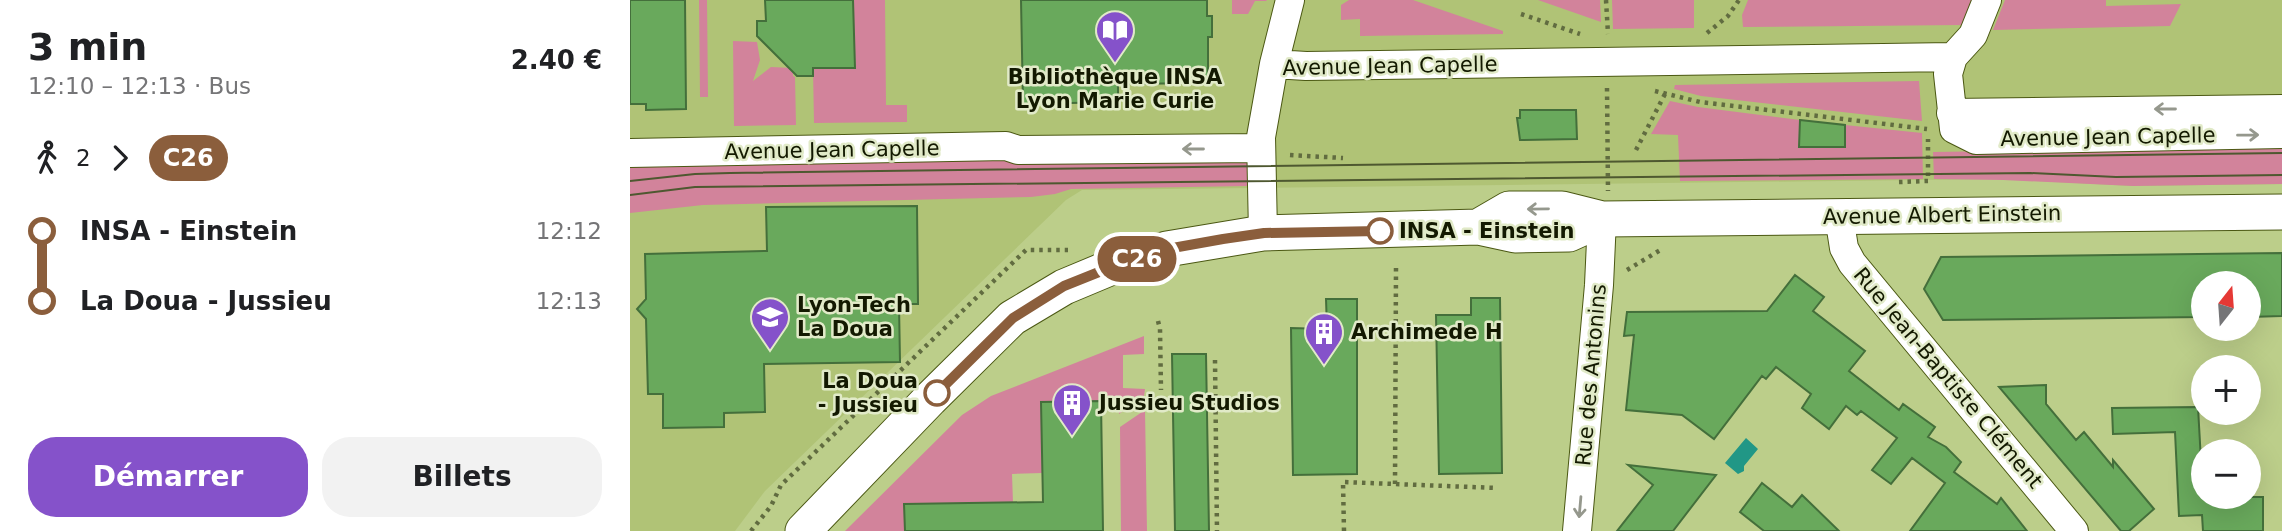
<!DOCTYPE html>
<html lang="fr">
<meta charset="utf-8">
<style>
:root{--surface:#fff;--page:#f2f2f2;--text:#202124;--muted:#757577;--accent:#8552ca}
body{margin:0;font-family:"DejaVu Sans",sans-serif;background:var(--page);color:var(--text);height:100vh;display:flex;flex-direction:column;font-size:26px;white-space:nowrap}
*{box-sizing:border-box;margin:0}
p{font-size:23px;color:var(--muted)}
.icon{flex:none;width:38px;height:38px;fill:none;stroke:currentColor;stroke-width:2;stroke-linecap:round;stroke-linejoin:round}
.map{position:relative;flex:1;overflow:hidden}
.sheet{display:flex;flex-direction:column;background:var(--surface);width:630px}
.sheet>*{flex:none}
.badge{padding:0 14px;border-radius:23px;font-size:24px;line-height:46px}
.needle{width:46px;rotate:17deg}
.controls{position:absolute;left:1561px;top:271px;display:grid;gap:14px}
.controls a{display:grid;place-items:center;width:70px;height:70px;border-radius:50%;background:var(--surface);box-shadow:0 7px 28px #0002;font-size:35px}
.map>.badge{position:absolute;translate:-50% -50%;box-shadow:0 0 0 4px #fff}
.legs{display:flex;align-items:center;gap:10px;height:77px;padding:0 28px;font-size:23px}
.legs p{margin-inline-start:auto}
.summary{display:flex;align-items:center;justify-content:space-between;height:119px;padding:0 28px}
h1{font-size:38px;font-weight:700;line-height:52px}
.cta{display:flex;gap:14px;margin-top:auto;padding:14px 28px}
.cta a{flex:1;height:80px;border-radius:28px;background:var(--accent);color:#fff;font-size:28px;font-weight:700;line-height:80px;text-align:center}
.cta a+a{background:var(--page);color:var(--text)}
ul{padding:0 28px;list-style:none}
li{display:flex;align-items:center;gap:24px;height:70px;font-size:26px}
li i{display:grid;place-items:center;width:10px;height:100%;margin:0 9px;background:currentColor}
li i::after{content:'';width:18px;height:18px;margin:-9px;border:5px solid;border-radius:50%;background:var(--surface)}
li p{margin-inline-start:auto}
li:first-child i{background:linear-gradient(#0000 50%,currentColor 0)}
li:last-child i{background:linear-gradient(currentColor 50%,#0000 0)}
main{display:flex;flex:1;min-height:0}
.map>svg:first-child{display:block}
</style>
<main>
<section class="sheet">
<div class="summary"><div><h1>3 min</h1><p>12:10 – 12:13 · Bus</p></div><b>2.40 €</b></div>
<div class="legs"><svg class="icon" aria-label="walk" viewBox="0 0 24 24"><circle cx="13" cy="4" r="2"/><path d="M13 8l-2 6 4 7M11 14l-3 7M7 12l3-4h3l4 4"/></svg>2<svg class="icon" aria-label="forward" viewBox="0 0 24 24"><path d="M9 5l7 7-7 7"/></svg><b class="badge" style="background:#8b5e3c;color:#fff">C26</b></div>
<ul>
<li><i style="color:#8b5e3c"></i><b>INSA - Einstein</b><p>12:12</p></li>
<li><i style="color:#8b5e3c"></i><b>La Doua - Jussieu</b><p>12:13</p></li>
</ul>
<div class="cta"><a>Démarrer</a><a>Billets</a></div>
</section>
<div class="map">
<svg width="1652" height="531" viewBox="0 0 1652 531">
<rect width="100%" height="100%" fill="#bcce8a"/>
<path fill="#b0c376" d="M 0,0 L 1652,0 L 1652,184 L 1503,186 L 1368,179 L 452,190 L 436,200 L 135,491 L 105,531 L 0,531 Z"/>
<path fill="#d2839b" d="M 69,0 L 77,0 L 78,97 L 70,97 Z
M 223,0 L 255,0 L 256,105 L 277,105 L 277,122 L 184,123 L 183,68 L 225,68 Z
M 602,0 L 636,0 L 637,1 L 625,1 L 618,14 L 602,14 Z
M 719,0 L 783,0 L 873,31 L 873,34 L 730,36 L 730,19 L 711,20 L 711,5 Z
M 908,0 L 970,0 L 971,22 Z
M 982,0 L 1064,0 L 1064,28 L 983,29 Z
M 1118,0 L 1342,0 L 1332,25 L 1113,27 L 1112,15 Z
M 1375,0 L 1476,0 L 1476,6 L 1551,4 L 1540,26 L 1363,30 Z
M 103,41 L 127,42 L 130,60 L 123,81 L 141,67 L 163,68 L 163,76 L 165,77 L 166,125 L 104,126 Z
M 1289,81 L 1292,121 L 1071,96 L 1044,89 L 1045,85 Z
M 1040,101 L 1068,107 L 1170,120 L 1170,147 L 1215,147 L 1215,125 L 1292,133 L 1293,179 L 1050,181 L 1048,135 L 1021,134 Z
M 1652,147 L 1652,184 L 1503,186 L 1373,180 L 1304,179 L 1303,152 Z
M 610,156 L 617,161 L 618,186 L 441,189 L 425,194 L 401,197 L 73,205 L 0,213 L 0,168 L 9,166 Z
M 514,336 L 514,354 L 493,355 L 493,388 L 515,389 L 514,396 L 489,414 L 488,401 L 411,402 L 412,473 L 382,474 L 383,503 L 274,505 L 275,531 L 215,531 L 332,415 L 361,396 Z
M 515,410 L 517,531 L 491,531 L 490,427 Z"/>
<path fill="#219786" d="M 1116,438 L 1128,449 L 1114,466 L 1114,471 L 1108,474 L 1095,463 Z"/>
<path fill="#69a95c" stroke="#446f3b" stroke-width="2" d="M 0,0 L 55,0 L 56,109 L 16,110 L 16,104 L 0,104 Z
M 135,0 L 223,0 L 225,68 L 183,68 L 183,76 L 167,76 L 127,36 L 127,21 L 136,21 Z
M 391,0 L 577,0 L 577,16 L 582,16 L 582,37 L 578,37 L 578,83 L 488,84 L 488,102 L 393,104 Z
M 890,110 L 946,110 L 947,139 L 890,140 L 887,118 L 890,118 Z
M 1170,120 L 1215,125 L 1215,147 L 1169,147 Z
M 287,206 L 288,304 L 269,304 L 270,362 L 134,364 L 135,412 L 94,413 L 94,427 L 33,428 L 33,394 L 18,394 L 16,319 L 7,309 L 16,299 L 15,254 L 137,251 L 136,207 Z
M 1652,253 L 1652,316 L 1619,317 L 1619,284 L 1573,284 L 1573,317 L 1313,320 L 1294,289 L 1311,257 Z
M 1165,275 L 1194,297 L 1183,311 L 1235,351 L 1219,371 L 1269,410 L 1273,404 L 1305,427 L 1298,437 L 1316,447 L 1331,462 L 1324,472 L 1367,504 L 1371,498 L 1397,531 L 1280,531 L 1315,483 L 1282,458 L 1261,484 L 1242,470 L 1267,438 L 1231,411 L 1227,415 L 1216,406 L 1199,429 L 1172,408 L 1181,394 L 1146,367 L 1136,379 L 1132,376 L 1084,439 L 1052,415 L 996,410 L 1004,335 L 994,336 L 997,312 L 1137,311 Z
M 841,298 L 870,298 L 872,473 L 809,474 L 806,315 L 841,315 Z
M 696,299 L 727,299 L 727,474 L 663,475 L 661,328 L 697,329 Z
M 542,354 L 576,354 L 579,531 L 545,531 Z
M 1416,385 L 1416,404 L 1446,440 L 1454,432 L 1483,467 L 1483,460 L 1524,509 L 1499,531 L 1491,531 L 1369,387 Z
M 471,401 L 473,531 L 275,531 L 274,504 L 413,502 L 411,402 Z
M 1568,407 L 1573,497 L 1633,497 L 1633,531 L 1573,531 L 1572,515 L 1549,516 L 1545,432 L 1483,434 L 1482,408 Z
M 998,465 L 1086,475 L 1043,531 L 987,531 L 1023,485 Z
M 1132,483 L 1162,507 L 1172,495 L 1209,531 L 1134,531 L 1110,512 Z"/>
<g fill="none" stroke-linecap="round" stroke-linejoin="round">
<defs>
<path id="minor" d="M 1323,57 L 1343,35 L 1357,0
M 644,64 L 660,0
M 1321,113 L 1652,109
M 0,153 L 376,146 L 388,150 L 631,148
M 1209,216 L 1214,248 L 1222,263 L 1444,531
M 633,233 L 631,137 L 644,64 L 676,66 L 1323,57 L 1318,74 L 1324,129 L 1346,140 L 1652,134
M 947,531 L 969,285 L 972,219"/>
<path id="tertiary" d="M 848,227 L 879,209 L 932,209 L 972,219 L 1652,212
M 173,531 L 300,399 L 382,318 L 434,287 L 489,264 L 537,249 L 633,233 L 848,227 L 885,235 L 939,234 L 972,219"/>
</defs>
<use href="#minor" stroke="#4b5813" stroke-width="30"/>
<use href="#tertiary" stroke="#4b5813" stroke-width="37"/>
<path stroke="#616c40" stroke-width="4.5" stroke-dasharray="3.5 5" stroke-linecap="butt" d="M 976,0 L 978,34
M 891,14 L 950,34
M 1077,33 L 1098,16 L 1109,0
M 977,88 L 978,191
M 1025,91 L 1070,102 L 1297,129
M 1006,150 L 1036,92
M 660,155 L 713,158
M 1269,182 L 1298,181 L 1298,139
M 997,270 L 1032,249
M 528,321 L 530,329 L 531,390
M 585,360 L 587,531
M 765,484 L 766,268
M 121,531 L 141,506 L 151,485 L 396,250 L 438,250
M 714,531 L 713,482 L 867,488"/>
<use href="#minor" stroke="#fff" stroke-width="28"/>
<use href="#tertiary" stroke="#fff" stroke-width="35"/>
<path stroke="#4e5830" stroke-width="2" d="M 0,181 L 65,174 L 100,173 L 1652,153
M 0,195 L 65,187 L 1400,173 L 1486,177 L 1652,175"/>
</g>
<defs><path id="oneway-shaft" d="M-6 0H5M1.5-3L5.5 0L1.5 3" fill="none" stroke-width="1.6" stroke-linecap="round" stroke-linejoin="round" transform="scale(1.75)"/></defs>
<g stroke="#95988d">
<use href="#oneway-shaft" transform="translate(1535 109) rotate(-180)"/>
<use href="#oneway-shaft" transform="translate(1618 135) rotate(-1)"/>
<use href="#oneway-shaft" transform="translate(563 149) rotate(180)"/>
<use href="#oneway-shaft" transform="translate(908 209) rotate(179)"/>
<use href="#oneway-shaft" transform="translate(950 507) rotate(95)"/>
</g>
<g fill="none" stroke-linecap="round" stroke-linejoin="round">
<defs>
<path id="line-1" d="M 307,393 L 383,318 L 434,286 L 489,264 L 537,249 L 593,239 L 634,233 L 750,231"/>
</defs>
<use href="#line-1" stroke="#fff" stroke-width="16"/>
<use href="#line-1" stroke="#8b5e3c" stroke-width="10"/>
</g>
<defs>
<symbol id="library-pin" viewBox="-11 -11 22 30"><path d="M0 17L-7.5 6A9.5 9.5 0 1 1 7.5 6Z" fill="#8552ca" stroke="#e1eac8"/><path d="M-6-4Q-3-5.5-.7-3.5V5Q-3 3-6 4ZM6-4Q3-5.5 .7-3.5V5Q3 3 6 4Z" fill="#fff"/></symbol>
<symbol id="university-pin" viewBox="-11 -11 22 30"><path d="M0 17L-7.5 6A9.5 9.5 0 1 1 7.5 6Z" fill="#8552ca" stroke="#e1eac8"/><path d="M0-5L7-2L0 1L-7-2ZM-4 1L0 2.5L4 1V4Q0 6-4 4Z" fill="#fff"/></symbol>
<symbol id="building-pin" viewBox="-11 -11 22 30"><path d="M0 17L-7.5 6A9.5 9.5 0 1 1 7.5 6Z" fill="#8552ca" stroke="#e1eac8"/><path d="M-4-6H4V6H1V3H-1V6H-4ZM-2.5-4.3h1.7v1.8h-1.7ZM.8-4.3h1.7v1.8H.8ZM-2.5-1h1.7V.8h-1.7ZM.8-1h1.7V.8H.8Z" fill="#fff"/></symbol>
</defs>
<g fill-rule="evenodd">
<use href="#library-pin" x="463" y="8" width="44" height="60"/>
<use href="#university-pin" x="118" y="295" width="44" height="60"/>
<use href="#building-pin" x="672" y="310" width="44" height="60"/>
<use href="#building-pin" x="420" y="381" width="44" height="60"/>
</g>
<g fill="#fff" stroke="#8b5e3c" stroke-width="3.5">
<circle cx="750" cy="231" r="12"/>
<circle cx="307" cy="393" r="12"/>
</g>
<g text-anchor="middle" stroke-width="5" stroke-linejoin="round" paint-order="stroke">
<g font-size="21" fill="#131901" stroke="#e1eac8">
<text transform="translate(760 66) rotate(-1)" y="7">Avenue Jean Capelle</text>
<text transform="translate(1478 137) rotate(-1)" y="7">Avenue Jean Capelle</text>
<text transform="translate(202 150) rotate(-1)" y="7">Avenue Jean Capelle</text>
<text transform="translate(1312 215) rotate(-1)" y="7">Avenue Albert Einstein</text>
<text transform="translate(961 375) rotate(-85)" y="7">Rue des Antonins</text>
<text transform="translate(1318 378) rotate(50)" y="7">Rue Jean-Baptiste Clément</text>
</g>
<g font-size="21" font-weight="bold" fill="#131901" stroke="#e1eac8" text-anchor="start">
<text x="485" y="84" text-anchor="middle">Bibliothèque INSA<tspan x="485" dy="24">Lyon Marie Curie</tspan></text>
<text x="167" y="312">Lyon-Tech<tspan x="167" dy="24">La Doua</tspan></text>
<text x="721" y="339">Archimede H</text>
<text x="469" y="410">Jussieu Studios</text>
</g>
<g font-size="21" font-weight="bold" fill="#131901" stroke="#e1eac8" text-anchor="start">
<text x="769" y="238">INSA - Einstein</text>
<text x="288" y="388" text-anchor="end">La Doua<tspan x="288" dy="24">- Jussieu</tspan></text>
</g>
</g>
</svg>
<div class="controls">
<a><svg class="needle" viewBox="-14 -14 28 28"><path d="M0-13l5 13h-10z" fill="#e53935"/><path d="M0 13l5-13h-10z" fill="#757577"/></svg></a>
<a>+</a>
<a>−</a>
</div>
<b class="badge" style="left:507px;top:259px;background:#8b5e3c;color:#fff">C26</b>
</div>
</main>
